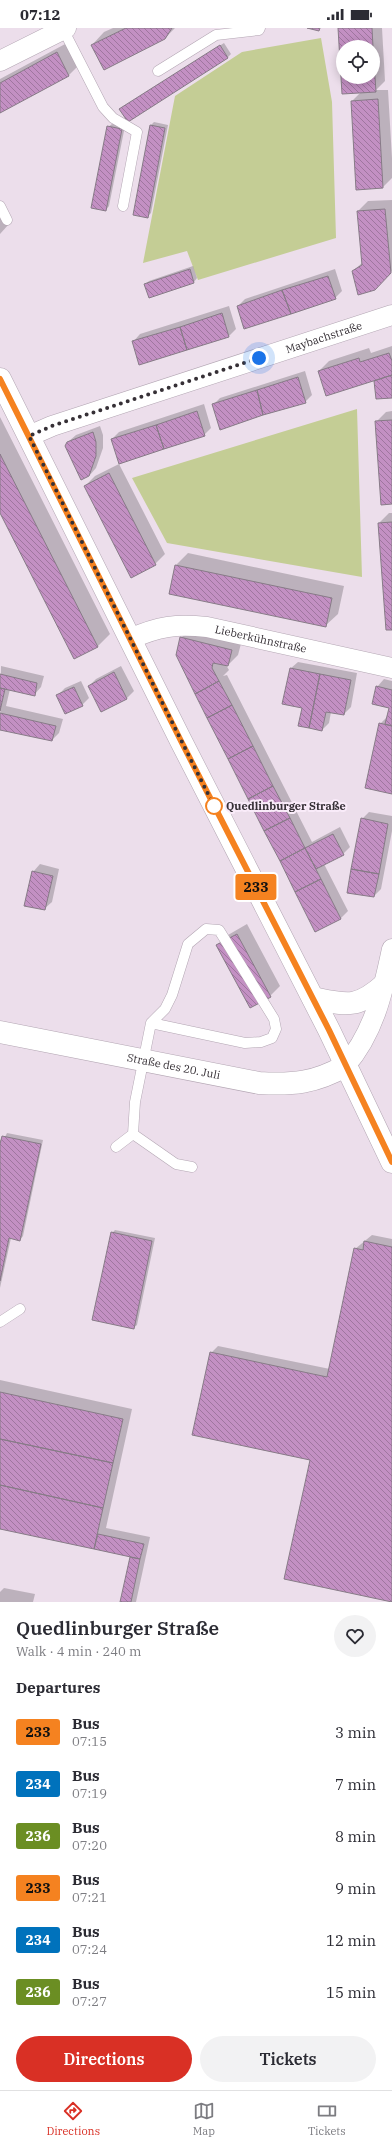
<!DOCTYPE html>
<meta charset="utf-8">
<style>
:root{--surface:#fff;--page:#f2f2f3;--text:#2b2b33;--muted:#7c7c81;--line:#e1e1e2;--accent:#d93025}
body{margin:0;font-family:"IBM Plex Serif",serif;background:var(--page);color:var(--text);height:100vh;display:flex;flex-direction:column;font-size:15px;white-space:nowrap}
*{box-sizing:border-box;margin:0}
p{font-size:13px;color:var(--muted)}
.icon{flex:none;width:22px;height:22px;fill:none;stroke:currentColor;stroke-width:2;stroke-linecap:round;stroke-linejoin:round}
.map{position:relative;height:1574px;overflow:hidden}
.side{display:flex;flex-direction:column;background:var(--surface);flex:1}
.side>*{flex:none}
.badge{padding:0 8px;border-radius:3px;font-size:14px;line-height:26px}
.buttons{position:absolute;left:336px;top:12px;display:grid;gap:8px}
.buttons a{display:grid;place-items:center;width:44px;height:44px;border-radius:50%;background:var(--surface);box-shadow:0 2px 10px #0003;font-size:20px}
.you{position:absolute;width:20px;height:20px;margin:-10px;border:3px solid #fff;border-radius:50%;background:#1a73e8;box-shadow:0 0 0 6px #1a73e833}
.map>.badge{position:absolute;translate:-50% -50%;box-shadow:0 0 0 2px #fff}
h2{padding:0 16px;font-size:15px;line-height:36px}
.round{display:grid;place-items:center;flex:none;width:42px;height:42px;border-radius:21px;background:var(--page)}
.summary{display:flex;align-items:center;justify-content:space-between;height:68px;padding:0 16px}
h1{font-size:19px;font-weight:600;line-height:30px}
.action{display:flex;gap:8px;margin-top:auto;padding:8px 16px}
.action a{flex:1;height:46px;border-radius:24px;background:var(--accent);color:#fff;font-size:16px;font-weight:600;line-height:46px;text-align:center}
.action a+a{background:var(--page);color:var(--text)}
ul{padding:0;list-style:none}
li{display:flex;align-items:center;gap:12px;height:52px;padding:0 16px}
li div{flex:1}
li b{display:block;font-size:15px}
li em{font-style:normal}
li .badge{min-width:44px;font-weight:700;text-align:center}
.status{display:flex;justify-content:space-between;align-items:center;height:28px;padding:0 20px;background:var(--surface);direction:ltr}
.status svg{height:11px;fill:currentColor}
.dock{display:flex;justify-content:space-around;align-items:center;height:56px;border-top:1px solid var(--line);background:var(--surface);font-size:11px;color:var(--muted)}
.dock a{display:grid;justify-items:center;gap:2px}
.dock .current{color:var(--accent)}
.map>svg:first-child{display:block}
</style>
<div class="status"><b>07:12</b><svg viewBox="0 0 49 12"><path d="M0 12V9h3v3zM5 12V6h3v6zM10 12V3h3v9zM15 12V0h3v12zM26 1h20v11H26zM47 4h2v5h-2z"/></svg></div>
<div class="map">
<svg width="392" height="1574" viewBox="0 0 392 1574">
<defs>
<pattern id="building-back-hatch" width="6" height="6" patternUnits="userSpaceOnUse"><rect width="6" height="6" fill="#c390c3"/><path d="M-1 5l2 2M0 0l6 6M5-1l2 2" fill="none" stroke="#9f769f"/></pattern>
</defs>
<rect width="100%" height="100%" fill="#ecdeeb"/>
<path fill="#c4cd95" d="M 321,10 L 332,74 L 336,210 L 198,252 L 187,223 L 143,235 L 175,68 L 242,24 Z
M 357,381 L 362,549 L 167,515 L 132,450 Z"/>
<path fill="#0003" fill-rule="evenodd" d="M 113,0 L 175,0 L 165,10 L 92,17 L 104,4 Z
M 339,0 L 382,0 L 385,53 L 376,62 L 388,62 L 392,130 L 392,150 L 383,159 L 357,161 L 352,73 L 361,64 L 343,65 ZM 343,19 L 373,19 L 373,49 L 343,49 Z
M 67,15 L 79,37 L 69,47 L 0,84 L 0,51 Z
M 224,15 L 231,26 L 228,29 L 128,92 L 120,81 L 124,78 Z
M 154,94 L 168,97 L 151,185 L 147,189 L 151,97 Z
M 112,96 L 125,98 L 109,178 L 106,182 L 108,99 Z
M 392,172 L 392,243 L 385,250 L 353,243 L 363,234 L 358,183 L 368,173 Z
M 0,178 L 9,196 L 0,206 Z
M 193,238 L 197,250 L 194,254 L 145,256 L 149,253 Z
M 335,241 L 342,263 L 335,270 L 238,278 L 245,271 Z
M 229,278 L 236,301 L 229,308 L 140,336 L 133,314 L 140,306 Z
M 392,318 L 392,369 L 375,353 L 378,350 L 319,343 L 329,333 L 369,320 L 371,325 Z
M 305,343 L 312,367 L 305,374 L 213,377 L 220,370 Z
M 204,376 L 211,400 L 204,407 L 112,411 L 119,404 Z
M 392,383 L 392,475 L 376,394 L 386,384 Z
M 0,389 L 110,606 L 98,618 L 75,630 L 0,483 Z
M 100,398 L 103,407 L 103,420 L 96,440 L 89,448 L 68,414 L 76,407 Z
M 119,436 L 165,526 L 155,536 L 85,458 L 95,448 Z
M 389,485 L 392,485 L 392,601 L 379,495 Z
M 188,525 L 344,558 L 338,586 L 325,598 L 176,537 Z
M 191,600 L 242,612 L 238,627 L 228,637 L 226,637 L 229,642 L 223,648 L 227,647 L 312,814 L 340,799 L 350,819 L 343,826 L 324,836 L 348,883 L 341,890 L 316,903 L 181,610 Z
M 298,634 L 357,645 L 351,679 L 344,686 L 331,684 L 329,695 L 322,702 L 303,679 L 290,641 Z
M 1,638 L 44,648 L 41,659 L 34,667 L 10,661 L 6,678 L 63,691 L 59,705 L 52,712 L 0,701 Z
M 121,638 L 134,663 L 127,670 L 101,683 L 89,658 L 96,651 Z
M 384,651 L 392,653 L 392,765 L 380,696 L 388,688 L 390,679 L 377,659 Z
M 81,653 L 89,670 L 82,677 L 58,667 L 65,660 Z
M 369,784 L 392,788 L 392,803 L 381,861 L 374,868 L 362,791 Z
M 40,836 L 59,841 L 52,874 L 44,881 L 33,844 Z
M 247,896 L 280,958 L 270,968 L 218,917 L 228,907 Z
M 7,1105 L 43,1112 L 23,1208 L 20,1212 L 11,1210 L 0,1260 L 0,1112 L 3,1113 Z
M 115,1202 L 155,1210 L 137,1297 L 133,1300 L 112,1205 Z
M 372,1207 L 392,1211 L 392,1573 L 311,1431 L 211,1325 L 218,1318 L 330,1341 L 355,1221 Z
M 0,1352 L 132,1381 L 106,1500 L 150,1509 L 136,1574 L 121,1574 L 131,1528 L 0,1500 Z
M 4,1560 L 35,1566 L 33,1574 L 0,1574 L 0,1564 Z"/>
<path fill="url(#building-back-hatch)" stroke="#877b87" d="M 126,0 L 172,0 L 165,11 L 104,42 L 91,17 Z
M 307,0 L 320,0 L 319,3 Z
M 338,0 L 372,0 L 373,19 L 343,19 L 343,49 L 373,49 L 373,19 L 376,64 L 342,66 Z
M 220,17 L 228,30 L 128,94 L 119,81 Z
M 57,24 L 69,48 L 0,85 L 0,55 Z
M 378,71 L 383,160 L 356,162 L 351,73 Z
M 150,97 L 165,100 L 148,190 L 133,187 Z
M 107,98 L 122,101 L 106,183 L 91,180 Z
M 385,181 L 391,245 L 375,262 L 358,267 L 352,243 L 362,237 L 357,183 Z
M 190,241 L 194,255 L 149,270 L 144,256 Z
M 328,248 L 336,271 L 291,286 L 282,262 Z
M 282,262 L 291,286 L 244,301 L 237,278 Z
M 222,285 L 229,309 L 187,322 L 180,299 Z
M 180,299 L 187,322 L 139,337 L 132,313 Z
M 389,325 L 392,333 L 392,347 L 326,368 L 318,343 L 359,330 L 360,334 Z
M 392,347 L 392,370 L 376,371 L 374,353 Z
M 298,349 L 306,375 L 263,387 L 257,362 Z
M 257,362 L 263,387 L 220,402 L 212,376 Z
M 197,383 L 205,408 L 164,421 L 156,397 Z
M 392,392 L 392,476 L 381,477 L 375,393 Z
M 156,397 L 164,421 L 119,436 L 111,411 Z
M 93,404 L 96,414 L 96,428 L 89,448 L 81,452 L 65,418 L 67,414 Z
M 0,426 L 98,619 L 74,631 L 0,485 Z
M 109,445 L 156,537 L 131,550 L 84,458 Z
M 392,494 L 392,602 L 386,602 L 378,495 Z
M 175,537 L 332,570 L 326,599 L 169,566 Z
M 180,609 L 232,622 L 228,638 L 213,635 L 212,640 L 219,653 L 195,666 L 176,627 Z
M 290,640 L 320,646 L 309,700 L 298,698 L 302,680 L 282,676 Z
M 114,644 L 127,671 L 101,684 L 88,658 Z
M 0,646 L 37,655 L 35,668 L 0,660 Z
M 320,646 L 351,652 L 344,687 L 326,684 L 322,703 L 309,700 Z
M 219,653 L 232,677 L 207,690 L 195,666 Z
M 376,658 L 392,662 L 392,698 L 385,696 L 389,680 L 372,676 Z
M 74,659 L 83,678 L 65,686 L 56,667 Z
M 0,660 L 5,661 L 0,683 Z
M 232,677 L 253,718 L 228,731 L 207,690 Z
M 0,685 L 56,698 L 52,713 L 0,702 Z
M 379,695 L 392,698 L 392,766 L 365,760 Z
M 253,718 L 273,758 L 248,771 L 228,731 Z
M 273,758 L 290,790 L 264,803 L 248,771 Z
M 290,790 L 305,820 L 280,833 L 264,803 Z
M 361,790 L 388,796 L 379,846 L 351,841 Z
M 333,806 L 344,827 L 316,841 L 305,820 Z
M 305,820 L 321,851 L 295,864 L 280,833 Z
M 351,841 L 379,846 L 374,869 L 347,865 Z
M 32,843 L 53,848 L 45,882 L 24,878 Z
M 321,851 L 341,891 L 315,904 L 295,864 Z
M 237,906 L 271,969 L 250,980 L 216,917 Z
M 2,1108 L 41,1116 L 20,1213 L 9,1210 L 0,1253 L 0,1116 Z
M 111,1204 L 152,1213 L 134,1301 L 92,1292 Z
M 364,1213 L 392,1219 L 392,1574 L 284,1551 L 310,1432 L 192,1407 L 210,1324 L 327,1349 L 354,1220 L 363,1222 Z
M 0,1364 L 123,1391 L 113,1435 L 0,1411 Z
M 0,1411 L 113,1435 L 103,1480 L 0,1457 Z
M 0,1457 L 103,1480 L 94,1521 L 0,1501 Z
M 98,1506 L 144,1516 L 140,1531 L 94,1521 Z
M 130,1529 L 140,1531 L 131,1574 L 120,1574 Z"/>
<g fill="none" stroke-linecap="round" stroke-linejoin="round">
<defs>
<path id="lane" d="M 63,1 L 103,79 L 113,90 L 137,104 L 123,178
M 158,43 L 216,7 L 259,2 L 260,0
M 0,178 L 7,192
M 151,995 L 245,1015 L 261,1014 L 272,1010 L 276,1001 L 274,991 L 219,902 L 206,901 L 188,916 L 172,967 L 165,981 L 151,995 L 135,1074 L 133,1106 L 176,1136 L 192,1139
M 116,1119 L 133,1106
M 0,1294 L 20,1281"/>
<g id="street">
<path d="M 0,33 L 66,0"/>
<path id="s1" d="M 29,408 L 52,398 L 392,287"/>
<path id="s2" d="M 130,611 C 159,598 176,596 207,599 L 392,640"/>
<path d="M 345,1038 C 374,1005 383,964 392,921"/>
</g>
<g id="secondary">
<path d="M 0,351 L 181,713 L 329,1002 L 392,1134"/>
<path d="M 313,970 C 347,977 357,981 385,956"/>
<path id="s3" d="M 0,1004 L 259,1055 C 293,1057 315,1055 345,1038"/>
</g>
</defs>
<use href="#lane" stroke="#b3a6b3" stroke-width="11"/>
<use href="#street" stroke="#b3a6b3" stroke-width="21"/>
<use href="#secondary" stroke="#b3a6b3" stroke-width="23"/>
<use href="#lane" stroke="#fff" stroke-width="10"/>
<use href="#street" stroke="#fff" stroke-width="20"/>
<use href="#secondary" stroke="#fff" stroke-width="22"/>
</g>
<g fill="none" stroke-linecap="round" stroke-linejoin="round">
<defs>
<path id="line" d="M 0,351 L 181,713 L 329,1002 L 392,1134"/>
</defs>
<use href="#line" stroke="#fff" stroke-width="9"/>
<use href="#line" stroke="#f58220" stroke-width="6"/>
<path stroke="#363036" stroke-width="4" stroke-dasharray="0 7.2" d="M 214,778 L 29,408 L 52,398 L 259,330"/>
</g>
<circle fill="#fff" stroke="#f58220" stroke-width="2" cx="214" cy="778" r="8"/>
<g text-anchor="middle" stroke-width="4" stroke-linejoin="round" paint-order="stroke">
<g font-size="11" fill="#363036" stroke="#f9ebf9">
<text dy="4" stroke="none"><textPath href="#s1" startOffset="311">Maybachstraße</textPath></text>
<text dy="4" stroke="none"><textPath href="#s2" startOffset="134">Lieberkühnstraße</textPath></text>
<text dy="4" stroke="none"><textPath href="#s3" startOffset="177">Straße des 20. Juli</textPath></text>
</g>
<g font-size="11" font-weight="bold" fill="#363036" stroke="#f9ebf9" text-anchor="start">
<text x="226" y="782">Quedlinburger Straße</text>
</g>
</g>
</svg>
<div class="buttons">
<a><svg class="icon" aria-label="locate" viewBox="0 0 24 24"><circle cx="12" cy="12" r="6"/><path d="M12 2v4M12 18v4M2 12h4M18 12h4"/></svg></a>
</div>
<div class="you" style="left:259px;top:330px"></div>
<b class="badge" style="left:256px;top:859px;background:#f58220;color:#111">233</b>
</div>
<section class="side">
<div class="summary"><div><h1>Quedlinburger Straße</h1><p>Walk · 4 min · 240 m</p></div><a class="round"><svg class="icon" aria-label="heart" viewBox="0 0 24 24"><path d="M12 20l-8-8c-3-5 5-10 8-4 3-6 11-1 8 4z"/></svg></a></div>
<h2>Departures</h2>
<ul>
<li><span class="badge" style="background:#f58220;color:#111">233</span><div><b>Bus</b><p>07:15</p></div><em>3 min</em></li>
<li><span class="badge" style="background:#0072bc;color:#fff">234</span><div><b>Bus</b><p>07:19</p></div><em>7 min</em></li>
<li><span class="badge" style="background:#6b8e23;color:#fff">236</span><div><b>Bus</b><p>07:20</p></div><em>8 min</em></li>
<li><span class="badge" style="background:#f58220;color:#111">233</span><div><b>Bus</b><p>07:21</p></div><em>9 min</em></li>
<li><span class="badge" style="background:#0072bc;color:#fff">234</span><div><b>Bus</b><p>07:24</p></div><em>12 min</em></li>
<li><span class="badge" style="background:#6b8e23;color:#fff">236</span><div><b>Bus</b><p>07:27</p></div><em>15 min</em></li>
</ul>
<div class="action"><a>Directions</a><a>Tickets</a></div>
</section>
<nav class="dock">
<a class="current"><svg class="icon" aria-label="directions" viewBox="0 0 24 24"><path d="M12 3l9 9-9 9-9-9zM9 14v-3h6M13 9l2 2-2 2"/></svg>Directions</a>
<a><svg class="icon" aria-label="map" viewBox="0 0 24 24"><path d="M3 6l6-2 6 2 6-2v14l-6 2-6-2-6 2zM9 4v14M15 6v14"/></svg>Map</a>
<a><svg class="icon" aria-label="tickets" viewBox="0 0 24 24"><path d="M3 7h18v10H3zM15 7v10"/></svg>Tickets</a>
</nav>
